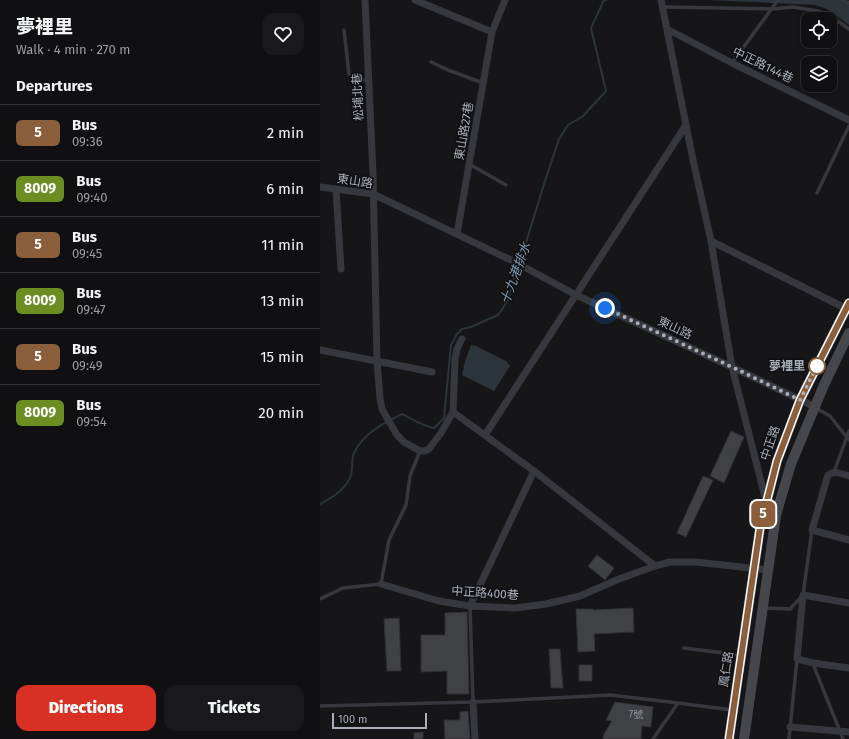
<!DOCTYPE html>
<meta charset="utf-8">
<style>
:root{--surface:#101012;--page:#19191b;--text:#f1f3f6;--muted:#9c9d9f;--line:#303032;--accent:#d93025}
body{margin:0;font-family:"Fira Sans","Noto Sans TC",sans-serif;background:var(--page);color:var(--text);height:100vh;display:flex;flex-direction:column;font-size:15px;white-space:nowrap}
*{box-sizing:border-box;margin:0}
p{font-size:13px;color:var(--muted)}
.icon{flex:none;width:22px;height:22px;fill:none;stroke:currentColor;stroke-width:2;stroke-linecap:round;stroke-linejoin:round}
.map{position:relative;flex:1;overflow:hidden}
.drawer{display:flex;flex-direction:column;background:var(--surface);width:320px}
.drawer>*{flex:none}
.badge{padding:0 8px;border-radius:6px;font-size:14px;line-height:26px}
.fabs{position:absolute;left:481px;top:12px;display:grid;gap:8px}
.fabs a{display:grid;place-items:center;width:36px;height:36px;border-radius:8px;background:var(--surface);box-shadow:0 2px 6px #0003,0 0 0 1px var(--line);font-size:20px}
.scale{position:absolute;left:12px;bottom:10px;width:95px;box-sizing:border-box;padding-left:4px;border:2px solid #a8adb8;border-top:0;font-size:11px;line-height:14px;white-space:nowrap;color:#a8adb8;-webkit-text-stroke:3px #111113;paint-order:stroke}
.you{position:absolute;width:20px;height:20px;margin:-10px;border:3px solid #fff;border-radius:50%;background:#1a73e8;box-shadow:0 0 0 6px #1a73e833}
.map>.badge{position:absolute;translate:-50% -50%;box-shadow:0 0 0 2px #fff}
h2{padding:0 16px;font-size:15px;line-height:36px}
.round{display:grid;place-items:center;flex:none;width:42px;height:42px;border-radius:12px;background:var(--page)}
.summary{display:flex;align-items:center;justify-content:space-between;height:68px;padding:0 16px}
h1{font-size:19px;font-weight:800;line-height:30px}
.button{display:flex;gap:8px;margin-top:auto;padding:8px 16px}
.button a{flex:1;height:46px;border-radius:12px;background:var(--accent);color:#fff;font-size:16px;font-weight:800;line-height:46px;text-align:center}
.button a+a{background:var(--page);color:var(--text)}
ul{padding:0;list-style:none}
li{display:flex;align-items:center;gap:12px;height:56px;padding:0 16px;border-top:1px solid var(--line)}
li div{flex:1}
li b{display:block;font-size:15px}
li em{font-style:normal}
li .badge{min-width:44px;font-weight:700;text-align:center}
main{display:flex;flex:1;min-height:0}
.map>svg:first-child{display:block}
</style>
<main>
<section class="drawer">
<div class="summary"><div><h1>夢裡里</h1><p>Walk · 4 min · 270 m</p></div><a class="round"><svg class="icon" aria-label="heart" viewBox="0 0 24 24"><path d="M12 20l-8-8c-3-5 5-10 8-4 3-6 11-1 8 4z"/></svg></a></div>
<h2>Departures</h2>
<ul>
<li><span class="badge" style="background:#8b5e3c;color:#fff">5</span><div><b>Bus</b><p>09:36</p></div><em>2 min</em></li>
<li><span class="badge" style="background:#6b8e23;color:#fff">8009</span><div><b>Bus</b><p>09:40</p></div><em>6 min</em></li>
<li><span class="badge" style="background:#8b5e3c;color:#fff">5</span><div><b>Bus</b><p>09:45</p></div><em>11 min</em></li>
<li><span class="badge" style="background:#6b8e23;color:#fff">8009</span><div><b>Bus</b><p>09:47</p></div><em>13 min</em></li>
<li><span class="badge" style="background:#8b5e3c;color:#fff">5</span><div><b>Bus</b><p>09:49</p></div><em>15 min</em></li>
<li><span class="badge" style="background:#6b8e23;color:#fff">8009</span><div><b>Bus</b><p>09:54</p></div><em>20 min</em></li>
</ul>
<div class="button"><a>Directions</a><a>Tickets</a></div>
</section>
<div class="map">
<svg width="529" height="739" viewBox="0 0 529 739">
<rect width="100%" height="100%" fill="#161618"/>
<path fill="#2c353c" d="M 389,0 L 525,0 L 529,3 L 529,25 L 507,9 L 495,5 Z
M 151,345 L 156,346 L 186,361 L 190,366 L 174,391 L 142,375 L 145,361 Z"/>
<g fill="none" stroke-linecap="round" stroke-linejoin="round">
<path stroke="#2c353c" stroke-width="2" d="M 200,262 L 225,181 L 239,139 L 248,125 L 263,116 L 286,91 L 271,28 L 284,0 L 286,0
M 0,504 C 12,498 27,489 31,475 C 33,468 31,460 34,453 C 43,434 63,423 82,414 C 92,419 102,426 114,428 L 124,418 L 131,345 L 137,334 L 142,329 L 151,327 L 178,315 L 183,308 L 187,301 L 199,266"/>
</g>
<path fill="#404145" stroke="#303034" d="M 411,431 L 424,437 L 404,483 L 390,476 Z
M 383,476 L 393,480 L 366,537 L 357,533 Z
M 277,555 L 294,568 L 285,580 L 268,566 Z
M 313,608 L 314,632 L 274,634 L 275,651 L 258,652 L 256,609 L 273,609 L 273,610 Z
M 147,612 L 149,694 L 127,694 L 127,671 L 101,672 L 101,635 L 125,635 L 125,613 Z
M 79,618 L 81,671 L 67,671 L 64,619 Z
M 229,649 L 240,649 L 243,688 L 231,688 Z
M 259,665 L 272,665 L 272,681 L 259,681 Z
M 295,702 L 333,707 L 331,727 L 322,726 L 321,739 L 283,739 L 284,734 L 292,721 L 286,720 Z
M 148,711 L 150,739 L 125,739 L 124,720 L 140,720 L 140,712 Z
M 103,732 L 103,739 L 94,739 L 94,733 Z"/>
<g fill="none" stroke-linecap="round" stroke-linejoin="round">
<path stroke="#37383d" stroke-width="3.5" d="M 522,0 L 529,3
M 343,7 L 452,9 L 473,7 L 498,11 L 515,19 L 529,29
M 24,30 L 29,74 L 49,82
M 111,62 L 128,70 L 163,83
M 412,63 L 458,0
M 149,164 L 186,185
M 497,193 L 529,126
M 496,408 L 510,416 L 529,440
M 514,472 L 529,431
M 0,599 L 23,588 L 61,584 L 69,540 L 86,505 L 90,476 L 100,451
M 150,606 L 153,702
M 444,608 L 470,609 L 483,595 L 492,530
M 364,648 L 420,655
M 493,664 L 523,739
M 0,706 L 153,702 L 291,695 L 358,703 L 412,710
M 333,739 L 358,703
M 469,739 L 477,659"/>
<path stroke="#37383d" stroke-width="7" d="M 45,0 L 53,173 L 57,361 L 60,398 L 62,409 L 77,435 L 84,442 L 100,451 L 105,451 L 109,449 L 121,433 L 133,412 L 135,360 L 137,349 L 142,339
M 95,0 L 172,32
M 341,0 L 373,160 L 391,241 L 412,367 L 446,501
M 347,29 L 412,63 L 529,120
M 0,187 L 53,194 L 195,262 L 256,295 L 412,367 L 495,407
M 16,189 L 21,269
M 137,234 L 172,32 L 185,0
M 391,241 L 529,310
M 0,350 L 112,372
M 133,412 L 214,471 L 335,566
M 165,435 L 366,125
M 529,476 C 522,474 515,470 508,475 L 492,530 L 529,540
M 61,584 L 119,601 L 150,606 L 195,608 L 226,604 L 260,596 L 299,579 L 335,566 L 350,562 L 375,562 L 449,570
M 529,603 L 483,595 L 477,659 L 493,663 L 529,668
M 150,606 L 214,471
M 153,702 L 155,739
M 470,727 L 529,732"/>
<path stroke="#45474d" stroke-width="10" d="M 409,739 L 440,528 L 457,461 L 480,400 L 529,303
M 424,739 L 456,515 L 471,464 L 504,385 L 529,333"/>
</g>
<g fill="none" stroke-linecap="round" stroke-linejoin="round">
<defs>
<path id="line" d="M 409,739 L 440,528 L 457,461 L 480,400 L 529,303"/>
</defs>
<use href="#line" stroke="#fff" stroke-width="9"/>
<use href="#line" stroke="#8b5e3c" stroke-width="6"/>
<path stroke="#a8adb8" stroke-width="4" stroke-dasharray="0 7.2" d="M 285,308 L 412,367 L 480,400 L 497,366"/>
</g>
<circle fill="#fff" stroke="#8b5e3c" stroke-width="2" cx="497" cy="366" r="8"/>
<g text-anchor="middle" stroke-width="3.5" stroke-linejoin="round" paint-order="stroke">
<g font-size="10" fill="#8e929b">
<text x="316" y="718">7號</text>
</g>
<g font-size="12" fill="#a8adb8" stroke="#111113">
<text transform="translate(443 65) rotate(26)" y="4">中正路144巷</text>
<text transform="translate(38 97) rotate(-93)" y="4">松埔北巷</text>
<text transform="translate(144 131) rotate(-80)" y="4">東山路27巷</text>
<text transform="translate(35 181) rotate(9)" y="4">東山路</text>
<text transform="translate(355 328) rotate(25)" y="4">東山路</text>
<text transform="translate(450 443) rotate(-71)" y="4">中正路</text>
<text transform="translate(165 593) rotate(4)" y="4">中正路400巷</text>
<text transform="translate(406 669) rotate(-81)" y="4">鳳仁路</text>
</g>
<g font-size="12" font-weight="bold" fill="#a8adb8" stroke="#111113" text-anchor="end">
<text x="485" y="370">夢裡里</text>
</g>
<g font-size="13" font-style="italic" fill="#7f9bb3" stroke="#111113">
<text transform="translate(195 273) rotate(-70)" y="5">十九港排水</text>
</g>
</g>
</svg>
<div class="fabs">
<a><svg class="icon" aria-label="locate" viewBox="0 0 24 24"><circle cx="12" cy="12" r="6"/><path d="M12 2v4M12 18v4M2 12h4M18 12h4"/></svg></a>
<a><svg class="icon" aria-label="layers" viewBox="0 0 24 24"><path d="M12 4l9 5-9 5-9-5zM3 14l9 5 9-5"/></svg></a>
</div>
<div class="scale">100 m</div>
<div class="you" style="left:285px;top:308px"></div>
<b class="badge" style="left:443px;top:514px;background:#8b5e3c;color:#fff">5</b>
</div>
</main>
